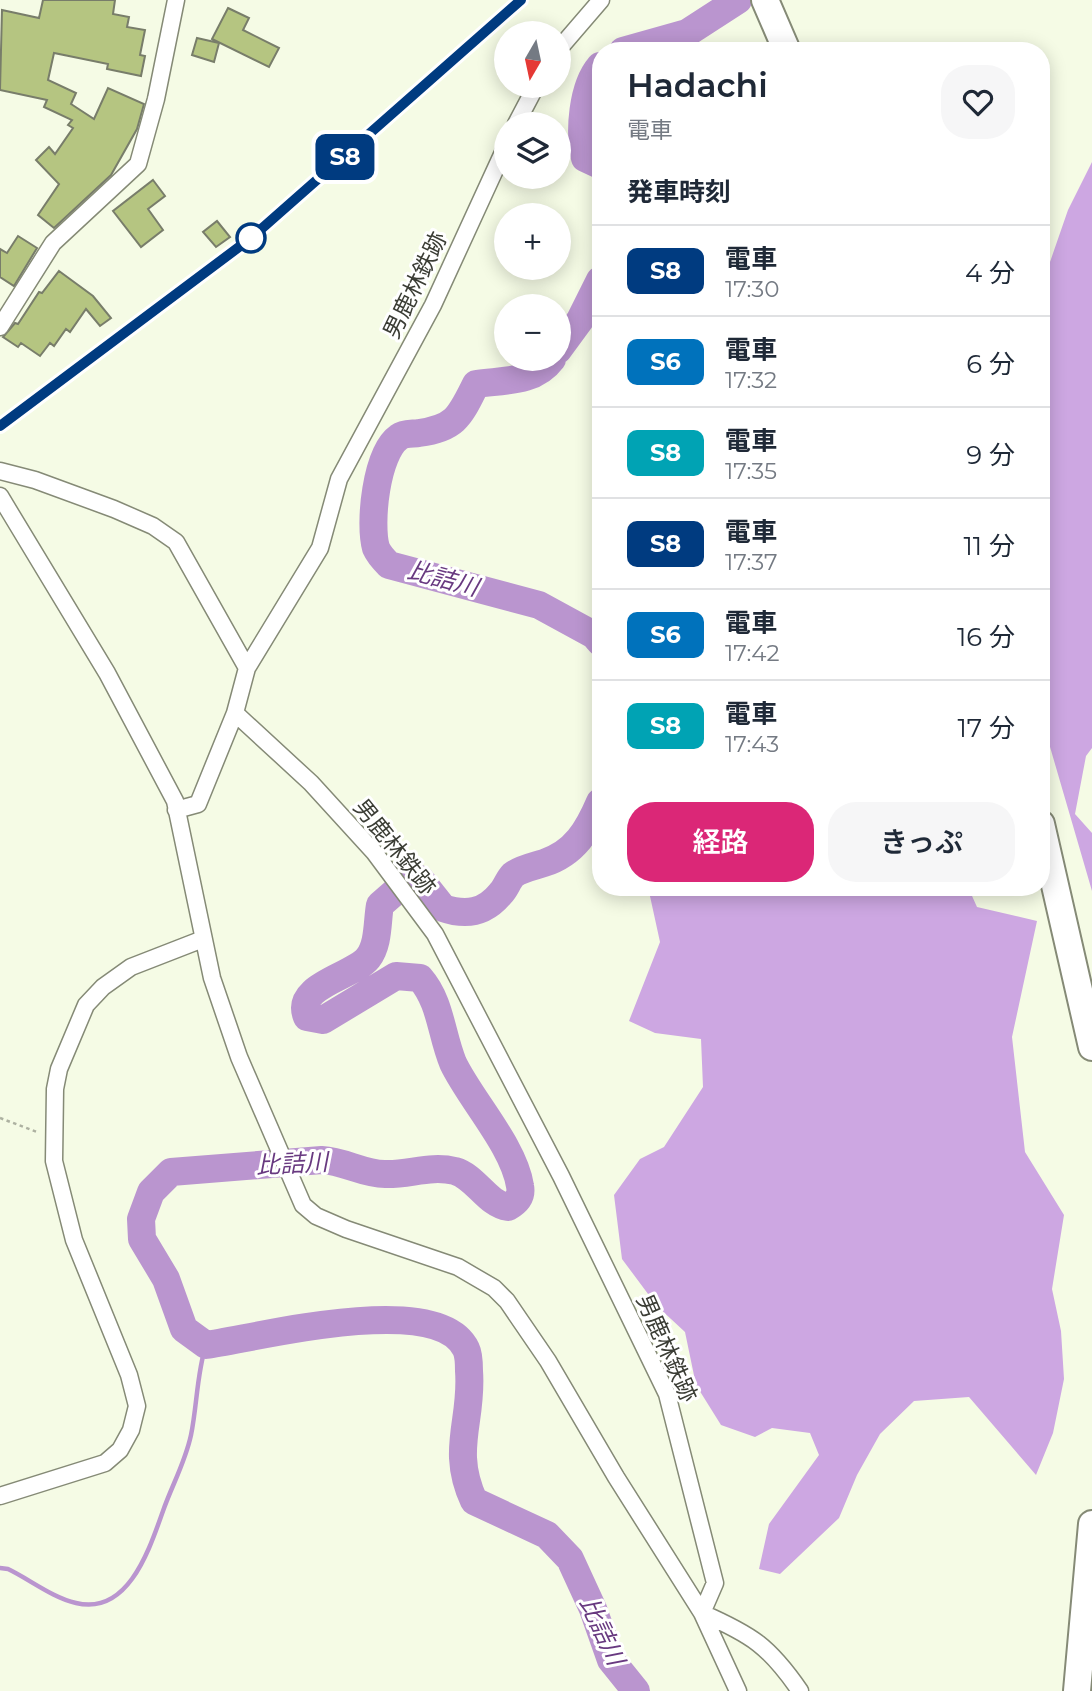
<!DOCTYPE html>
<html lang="ja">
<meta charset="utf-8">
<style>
:root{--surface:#fff;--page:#f6f6f7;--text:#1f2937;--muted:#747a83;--line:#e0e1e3;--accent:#db2777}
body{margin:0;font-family:Montserrat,"Noto Sans JP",sans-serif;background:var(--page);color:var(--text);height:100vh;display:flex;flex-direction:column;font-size:26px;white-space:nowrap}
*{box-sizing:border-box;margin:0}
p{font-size:23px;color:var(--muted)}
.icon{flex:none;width:38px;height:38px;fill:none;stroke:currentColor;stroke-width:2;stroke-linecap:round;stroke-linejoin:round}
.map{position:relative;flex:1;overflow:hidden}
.drawer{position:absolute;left:592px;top:42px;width:458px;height:854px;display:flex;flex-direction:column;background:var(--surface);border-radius:28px;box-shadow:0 4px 18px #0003}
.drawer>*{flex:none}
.badge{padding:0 14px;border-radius:10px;font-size:24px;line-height:46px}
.needle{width:46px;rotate:189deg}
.buttons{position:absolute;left:494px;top:21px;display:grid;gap:14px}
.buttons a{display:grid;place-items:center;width:77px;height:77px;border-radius:50%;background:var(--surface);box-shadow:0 4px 18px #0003;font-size:35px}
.map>.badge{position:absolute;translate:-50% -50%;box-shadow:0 0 0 4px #fff}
h2{padding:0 35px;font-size:26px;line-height:63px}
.round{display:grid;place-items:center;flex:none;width:74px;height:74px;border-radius:28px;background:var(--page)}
.head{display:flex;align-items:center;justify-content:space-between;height:119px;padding:0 35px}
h1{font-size:33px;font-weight:600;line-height:52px}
.primary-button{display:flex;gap:14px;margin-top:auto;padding:14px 35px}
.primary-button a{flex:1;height:80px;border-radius:28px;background:var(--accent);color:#fff;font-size:28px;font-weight:600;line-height:80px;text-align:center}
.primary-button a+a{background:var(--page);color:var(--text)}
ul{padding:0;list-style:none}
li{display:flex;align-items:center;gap:21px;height:91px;padding:0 35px;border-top:2px solid var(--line)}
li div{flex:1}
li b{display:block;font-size:26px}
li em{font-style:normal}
li .badge{min-width:77px;font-weight:700;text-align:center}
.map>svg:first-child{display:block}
</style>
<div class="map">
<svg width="1092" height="1691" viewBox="0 0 1092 1691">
<rect width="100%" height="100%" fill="#f5fbe5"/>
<path fill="#cda7e2" d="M 1092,162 L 1092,748 L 1086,756 L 1075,814 L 1092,833 L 1092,891 L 1041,716 L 1041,288 L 1068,210 Z
M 648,887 L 968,887 L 977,907 L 1037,921 L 1012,1037 L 1025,1152 L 1064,1215 L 1052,1289 L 1061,1331 L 1064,1379 L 1053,1433 L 1036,1475 L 969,1397 L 914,1401 L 880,1434 L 857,1475 L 839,1518 L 780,1574 L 759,1569 L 769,1524 L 819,1455 L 810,1433 L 772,1428 L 755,1437 L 721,1425 L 696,1385 L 685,1332 L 657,1306 L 622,1259 L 614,1195 L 640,1159 L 664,1147 L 703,1087 L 701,1039 L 655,1033 L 629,1021 L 660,942 Z"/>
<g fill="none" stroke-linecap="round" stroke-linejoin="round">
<path stroke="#ba95cf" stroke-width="4.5" d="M 0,1568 L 8,1569 C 29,1579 53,1598 76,1603 C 129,1616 150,1547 163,1511 C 172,1485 185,1463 191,1435 C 197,1406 197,1372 206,1345"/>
<path stroke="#ba95cf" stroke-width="28" d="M 623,51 L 687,33 L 738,0
M 600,66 C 582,87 579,132 585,158 L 600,165
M 558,350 L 580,320 L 600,280
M 552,359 C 534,383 504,380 476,384 C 460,416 456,428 419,433 C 413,434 404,433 399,437 C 376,453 369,524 376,548 C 379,555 384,560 389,565 L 539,605 L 594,635 L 600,642
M 600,802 C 588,830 575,853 544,863 C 535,866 520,869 513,875 C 508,880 506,888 501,893 C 485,913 466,916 443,908 L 420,879 L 412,877 L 380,905 C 377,921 379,944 368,958 C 353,977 294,985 307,1017 L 323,1020 L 396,976 L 420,978 C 441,1002 441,1034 453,1063 C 470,1099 514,1146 520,1186 C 522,1196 517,1202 508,1207 C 487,1204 476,1177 455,1171 C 430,1165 409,1175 385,1174 C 363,1174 344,1161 322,1160 L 171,1172 L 151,1192 L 141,1219 L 142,1239 L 166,1279 L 184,1329 L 206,1345 C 257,1338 438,1290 466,1349 C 469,1355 469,1364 469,1371 C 473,1421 450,1449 474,1501 L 547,1535 L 570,1559 L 593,1609 L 611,1660 L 636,1691"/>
</g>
<path fill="#b5c581" stroke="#787d6a" stroke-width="2" d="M 43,0 L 115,0 L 113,14 L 129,17 L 127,27 L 145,30 L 140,55 L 145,56 L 141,76 L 107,69 L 108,64 L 54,53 L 48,80 L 76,93 L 71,104 L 94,119 L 108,88 L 144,104 L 137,129 L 111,175 L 54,228 L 38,215 L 59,184 L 36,160 L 49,147 L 55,154 L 73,128 L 68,125 L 72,120 L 44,107 L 47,100 L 0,90 L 2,10 L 39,18 Z
M 228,8 L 249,18 L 243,30 L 279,48 L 269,67 L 212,39 Z
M 197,38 L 219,43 L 214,62 L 192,55 Z
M 153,180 L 165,196 L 148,209 L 163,230 L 141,247 L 113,211 Z
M 217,221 L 230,237 L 216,247 L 203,232 Z
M 18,236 L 37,248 L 14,286 L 0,277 L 0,249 L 7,253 Z
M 59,271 L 93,296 L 111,318 L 100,326 L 86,309 L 70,332 L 66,329 L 54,346 L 50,343 L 40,356 L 21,343 L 18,347 L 3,337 L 15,323 L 18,324 L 39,292 L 42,293 Z"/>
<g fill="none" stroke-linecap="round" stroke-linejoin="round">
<defs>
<path id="minor" d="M 558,50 L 601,0
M 516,124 L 536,86
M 0,327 L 53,243 L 138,164 L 156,99 L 176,0
M 0,471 L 35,480 L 114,509 L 153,526 L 176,542 L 247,668
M 0,496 L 107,673 L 175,801 L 212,978 L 239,1057 L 303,1205 L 316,1216 L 346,1229 L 458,1267 L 494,1288 L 507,1301 L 548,1361 L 616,1477 L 702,1613 L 738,1691
M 235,713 L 311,783 L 374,852 L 435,934 L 561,1176 L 667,1394 L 715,1583 L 702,1613
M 176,810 L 198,804 L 235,713 L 247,668 L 320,548 L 339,479 L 433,305 L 506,146
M 0,1496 L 105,1463 L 120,1450 L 131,1430 L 137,1406 L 129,1375 L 74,1240 L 54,1161 L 55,1089 L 59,1069 L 86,1005 L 103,987 L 131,967 L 203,939
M 702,1613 C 752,1635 769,1646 800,1691"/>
<path id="trunk" d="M 765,0 L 787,51
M 1041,824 L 1092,1047
M 1077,1691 L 1092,1524"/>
</defs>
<use href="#minor" stroke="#858a76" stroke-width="19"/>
<use href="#trunk" stroke="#858a76" stroke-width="30"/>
<path stroke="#adb1a1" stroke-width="2.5" stroke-dasharray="3.5 3.5" stroke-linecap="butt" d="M 0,1118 L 37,1132"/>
<use href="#minor" stroke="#fff" stroke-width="16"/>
<use href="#trunk" stroke="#fff" stroke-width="26"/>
<defs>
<path id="rail" d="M 0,426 L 251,238 L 521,0"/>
</defs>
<use href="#rail" stroke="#a0a495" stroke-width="7"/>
<use href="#rail" stroke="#fff" stroke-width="4.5" stroke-dasharray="13" stroke-linecap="butt"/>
</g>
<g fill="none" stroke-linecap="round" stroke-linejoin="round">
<defs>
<path id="line" d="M 0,426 L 251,238 L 521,0"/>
</defs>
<use href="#line" stroke="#fff" stroke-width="16"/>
<use href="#line" stroke="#003b80" stroke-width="10"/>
</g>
<circle fill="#fff" stroke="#003b80" stroke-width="3.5" cx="251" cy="238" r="14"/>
<g text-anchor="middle" stroke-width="6" stroke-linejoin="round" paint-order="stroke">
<g font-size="23" fill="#3b3d35" stroke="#fff">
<text transform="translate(415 285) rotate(-64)" y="8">男鹿林鉄跡</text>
<text transform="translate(395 847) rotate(51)" y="8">男鹿林鉄跡</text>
<text transform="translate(667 1348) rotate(66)" y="8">男鹿林鉄跡</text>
</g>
<g font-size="24" font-style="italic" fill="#683980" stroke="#fff">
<text transform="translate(443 579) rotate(15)" y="8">比詰川</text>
<text transform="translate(292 1164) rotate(-3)" y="8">比詰川</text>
<text transform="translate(602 1631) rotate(65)" y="8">比詰川</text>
</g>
</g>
</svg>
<div class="buttons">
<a><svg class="needle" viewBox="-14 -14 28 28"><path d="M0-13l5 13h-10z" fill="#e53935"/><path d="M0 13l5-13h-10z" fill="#747a83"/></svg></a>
<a><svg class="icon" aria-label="layers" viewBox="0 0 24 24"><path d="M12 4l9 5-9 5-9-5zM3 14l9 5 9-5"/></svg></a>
<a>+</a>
<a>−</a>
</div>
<b class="badge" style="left:345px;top:157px;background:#003b80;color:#fff">S8</b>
<section class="drawer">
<div class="head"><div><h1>Hadachi</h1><p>電車</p></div><a class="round"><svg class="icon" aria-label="heart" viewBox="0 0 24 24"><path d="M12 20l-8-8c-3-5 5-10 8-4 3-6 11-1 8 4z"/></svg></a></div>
<h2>発車時刻</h2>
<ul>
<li><span class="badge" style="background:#003b80;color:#fff">S8</span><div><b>電車</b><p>17:30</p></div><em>4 分</em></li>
<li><span class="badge" style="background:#0072bc;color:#fff">S6</span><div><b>電車</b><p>17:32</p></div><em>6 分</em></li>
<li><span class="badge" style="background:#00a3b4;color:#fff">S8</span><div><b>電車</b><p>17:35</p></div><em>9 分</em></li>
<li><span class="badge" style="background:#003b80;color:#fff">S8</span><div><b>電車</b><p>17:37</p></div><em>11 分</em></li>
<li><span class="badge" style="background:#0072bc;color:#fff">S6</span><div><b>電車</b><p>17:42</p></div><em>16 分</em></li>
<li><span class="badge" style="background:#00a3b4;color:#fff">S8</span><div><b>電車</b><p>17:43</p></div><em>17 分</em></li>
</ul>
<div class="primary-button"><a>経路</a><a>きっぷ</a></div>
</section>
</div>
